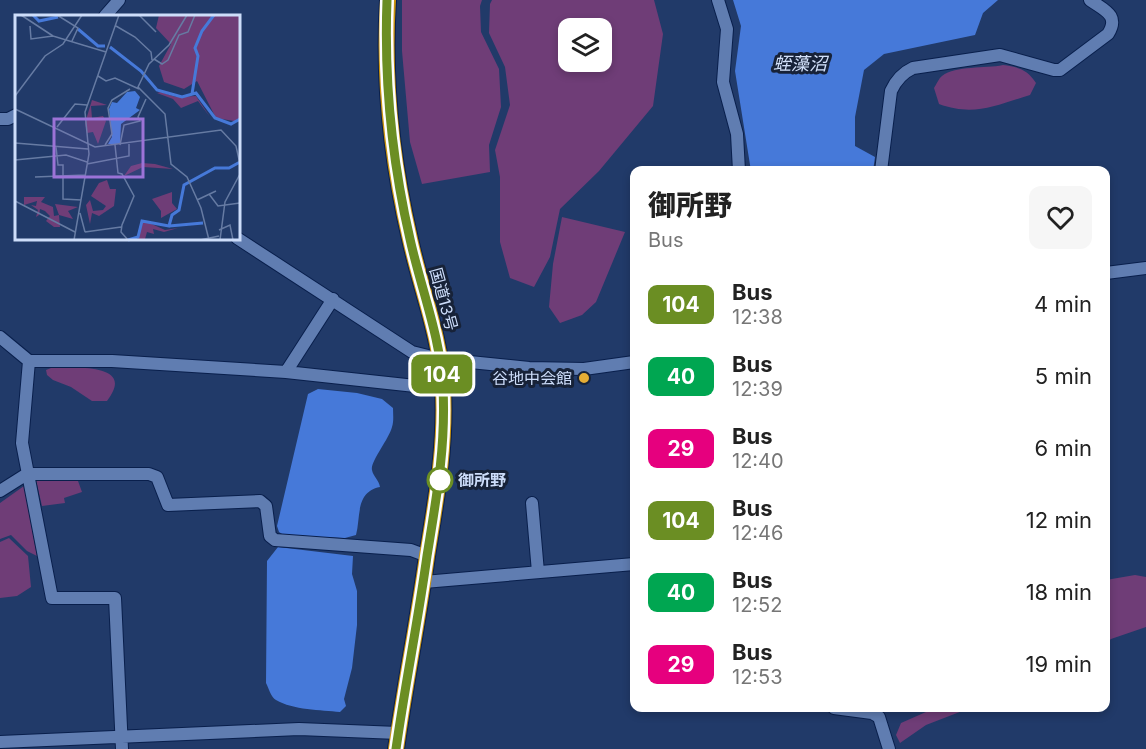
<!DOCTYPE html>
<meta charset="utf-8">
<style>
:root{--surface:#fff;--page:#f6f6f6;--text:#222;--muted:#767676}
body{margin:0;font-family:Inter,"Noto Sans JP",sans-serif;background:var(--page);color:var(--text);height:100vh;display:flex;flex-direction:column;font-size:22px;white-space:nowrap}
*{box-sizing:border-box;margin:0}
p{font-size:20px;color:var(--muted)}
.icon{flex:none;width:33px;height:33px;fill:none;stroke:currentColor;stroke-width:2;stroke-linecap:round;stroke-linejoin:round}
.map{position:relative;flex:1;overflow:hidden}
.details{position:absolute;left:630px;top:166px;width:480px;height:546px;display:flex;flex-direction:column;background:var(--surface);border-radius:12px;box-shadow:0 3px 9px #0003}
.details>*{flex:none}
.badge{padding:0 12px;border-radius:9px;font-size:21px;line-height:39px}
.controls{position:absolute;left:558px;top:18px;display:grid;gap:12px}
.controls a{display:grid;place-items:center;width:54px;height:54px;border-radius:12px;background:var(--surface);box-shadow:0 3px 9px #0003;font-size:30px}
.map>.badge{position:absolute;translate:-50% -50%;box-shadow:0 0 0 3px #fff}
.round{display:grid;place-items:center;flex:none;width:63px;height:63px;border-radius:12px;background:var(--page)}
.head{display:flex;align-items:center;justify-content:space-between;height:102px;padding:0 18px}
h1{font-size:28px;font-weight:800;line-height:45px}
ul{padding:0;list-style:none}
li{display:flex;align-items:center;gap:18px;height:72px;padding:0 18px}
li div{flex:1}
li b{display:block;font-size:22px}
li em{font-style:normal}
li .badge{min-width:66px;font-weight:700;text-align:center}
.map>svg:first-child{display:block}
</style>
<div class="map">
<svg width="1146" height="749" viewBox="0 0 1146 749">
<rect width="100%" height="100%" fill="#213a69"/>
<path fill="#6f3d77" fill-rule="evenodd" d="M 402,0 L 482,0 L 480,6 L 481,32 L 499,69 L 501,107 L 489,145 L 490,172 L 422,184 L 410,142 L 402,51 Z
M 492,0 L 654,0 L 663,34 L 653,106 L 599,171 L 560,209 L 550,257 L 534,287 L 510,278 L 500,242 L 500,177 L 495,150 L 510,105 L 505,67 L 489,33 L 490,4 ZM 568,28 L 602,28 L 602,62 L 568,62 Z
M 1003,65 C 1018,67 1027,69 1036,83 L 1030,95 C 997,105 974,117 939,104 L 934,88 C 936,85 939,78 942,76 C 956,65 985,69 1003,65 Z
M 562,217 L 625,232 L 596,302 L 582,315 L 560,323 L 549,307 L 553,264 Z
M 76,367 C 98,369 130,371 107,401 L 92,401 L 71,387 L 53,380 L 47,375 L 46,370 L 51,368 Z
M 36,480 L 78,481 L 82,492 L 64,498 L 65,503 L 42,506 Z
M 24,486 L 37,556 L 27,551 L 11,535 L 0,539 L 0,503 Z
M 9,538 L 28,556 L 31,587 L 17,596 L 0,598 L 0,542 Z
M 1135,575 L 1146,577 L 1146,627 L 1111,639 L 1106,643 L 1106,580 Z
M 935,708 L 970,708 L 926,725 L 900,743 L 896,735 L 901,723 Z"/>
<path fill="#4679d9" d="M 733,0 L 998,0 L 983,13 L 975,35 L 884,54 L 864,70 L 855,117 L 855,146 L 875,157 L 873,171 L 751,171 L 735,71 L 741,26 Z
M 318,389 L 357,393 L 382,399 L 393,408 C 393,414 394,421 392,427 C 389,439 370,462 372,470 C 373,476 379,480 380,487 C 355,492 361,517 356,535 L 345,538 L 285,536 L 279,532 L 277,526 L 308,394 Z
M 278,547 L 353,556 L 352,574 L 357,591 L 357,625 L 352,668 L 344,699 L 346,706 L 340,712 C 321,710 293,710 276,700 C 271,697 269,689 266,683 L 267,561 Z"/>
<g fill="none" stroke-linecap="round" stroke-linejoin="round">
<defs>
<path id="minor" d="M 718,0 L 727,29 L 723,82 L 737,134 L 739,171
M 105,16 L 119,0
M 0,119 L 8,119 L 16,115
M 881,171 L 891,91 C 896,80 902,73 913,68 L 1000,55 L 1054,70 L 1060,70 L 1108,34 C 1120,15 1104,10 1090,0
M 237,238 L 412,352 L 440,359 L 529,368 L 584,369 L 634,362
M 1106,273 L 1146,268
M 0,337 L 29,361 L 112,361 L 286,372 L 443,389
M 29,361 L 22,443 L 52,598 L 115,598 L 122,749
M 286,372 L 333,299
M 0,491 L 27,474 L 149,474 L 157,477 L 168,505 L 260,501 L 266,506 L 270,536 L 275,540 L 411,550 L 427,556
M 532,503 L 538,572
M 424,582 L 634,564
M 834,708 L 872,713 L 879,717 L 889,749
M 0,742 L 299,729 L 398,733"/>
<path id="highway" d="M 388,0 C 383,79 392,162 410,239 C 421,289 441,338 443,389 C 446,447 436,500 427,556 C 418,621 405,685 396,749"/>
</defs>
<use href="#minor" stroke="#091f4c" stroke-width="14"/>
<use href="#highway" stroke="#091f4c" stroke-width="18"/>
<use href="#minor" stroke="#607db1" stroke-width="12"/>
<use href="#highway" stroke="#ca9410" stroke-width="16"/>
</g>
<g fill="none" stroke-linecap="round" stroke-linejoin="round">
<defs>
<path id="line" d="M 387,0 C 384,80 392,161 410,239 C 421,289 441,338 443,389 C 446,447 436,500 427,556 C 418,621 405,685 396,749"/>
</defs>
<use href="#line" stroke="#fff" stroke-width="14"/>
<use href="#line" stroke="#6b8e23" stroke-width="9"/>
</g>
<circle fill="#e5ad35" stroke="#172238" stroke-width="2" cx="584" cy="378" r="6"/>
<circle fill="#fff" stroke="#6b8e23" stroke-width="3" cx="440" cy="480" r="12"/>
<g text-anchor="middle" stroke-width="6" stroke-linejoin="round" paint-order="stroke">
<g font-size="16" fill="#cdddfa" stroke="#172238">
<text transform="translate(444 299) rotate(75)" y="6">国道13号</text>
</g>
<g font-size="16" fill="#cdddfa" stroke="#172238" text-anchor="end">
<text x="572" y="384">谷地中会館</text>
</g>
<g font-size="16" font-weight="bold" fill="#cdddfa" stroke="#172238" text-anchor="start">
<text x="458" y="486">御所野</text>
</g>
<g font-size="18" font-style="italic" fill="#d2e0f9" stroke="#172238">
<text x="800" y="70">蛭藻沼</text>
</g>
</g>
<g transform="translate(15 15)">
<rect width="225" height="225" fill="#213a69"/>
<path d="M 144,0 L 225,0 L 225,107 L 201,103 L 182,66 L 169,74 L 149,67 L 144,51 L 156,29 L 141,13 ZM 146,77 L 161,82 L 181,81 L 195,102 L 183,86 L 166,93 L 158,84 L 142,78 ZM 77,85 L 92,90 L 76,91 L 77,103 L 88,101 L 91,106 L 83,129 L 78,117 L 72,118 L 70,108 ZM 127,148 L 140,149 L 158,154 L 128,152 L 109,161 L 116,151 ZM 92,165 L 95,174 L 101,174 L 99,191 L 84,201 L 77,198 L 75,209 L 71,190 L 75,185 L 78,196 L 88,195 L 91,191 L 76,181 L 84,168 ZM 157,177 L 157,188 L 162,194 L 146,203 L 146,196 L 137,184 ZM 9,182 L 30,182 L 26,187 L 38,192 L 39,201 L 44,200 L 40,189 L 63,192 L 53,196 L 58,204 L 44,200 L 45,212 L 39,212 L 31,206 L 35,201 L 30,196 L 25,194 L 24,200 L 21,202 L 23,195 L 16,190 L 21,191 L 22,186 L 9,190 ZM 130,206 L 150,215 L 163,213 L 149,217 L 138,214 L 139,219 L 132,217 L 130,224 L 123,225 L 125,209 Z" fill="#6f3d77"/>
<path d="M 120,76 L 125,82 L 121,93 L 125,95 L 106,109 L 105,129 L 93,129 L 97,122 L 94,94 L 97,87 L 102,88 L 112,77 Z" fill="#4679d9"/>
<path fill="none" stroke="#4679d9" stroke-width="3" d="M 18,0 L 24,6 L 43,2M 63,14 L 83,31 L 90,31M 95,32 L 126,56 L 142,75 L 167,82 L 181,78 L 200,103 L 216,109 L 225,104M 177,79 L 183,41 L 180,33 L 187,16 L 199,0M 154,211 L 188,208M 113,225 L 123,222 L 127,206 L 154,211 L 157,200 L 164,195 L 169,170 L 200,153 L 214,153 L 225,147"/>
<path fill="none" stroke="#667ba3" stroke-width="1.5" d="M 6,0 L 38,21M 42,0 L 63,13 L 57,26M 124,0 L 141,17M 172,0 L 154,30 L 134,49 L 123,72 L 150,99 L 156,149 L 172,162 L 186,193 L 194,225M 15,11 L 16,24 L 38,21 L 91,37M 101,11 L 120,22 L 136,37 L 137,45M 139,44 L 147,49 L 153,45 L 164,20 L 173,17 L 180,0M 83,61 L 91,66 L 100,63 L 124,74M 0,81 L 30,41 L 48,29 L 67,0M 0,94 L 80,132 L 206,115 L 221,131 L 225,149M 42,112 L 60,89 L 72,90M 0,128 L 73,134M 90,130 L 97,119 L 93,93 L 97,85 L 115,74M 100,130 L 103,158 L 107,159 L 119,181 L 107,210 L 106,217 L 113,225M 105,130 L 109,110 L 125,106 L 123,102 L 131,84M 41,132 L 43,150 L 48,150 L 48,184 L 66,185M 0,145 L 51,140 L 72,147M 72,149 L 114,141 L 114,129M 20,162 L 70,160M 194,179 L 203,191 L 225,188M 182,185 L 201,176M 0,186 L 60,217M 65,198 L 70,217M 204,215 L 215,210 L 218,225M 70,217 L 106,212M 59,225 L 74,139 L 70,97 L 104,0M 185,225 L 204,221M 205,225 L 210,187 L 225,159"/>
<path fill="#9c73d7" fill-opacity="0.15" stroke="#9c73d7" stroke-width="3" d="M 39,104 L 128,104 L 128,162 L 39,162 Z"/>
<rect width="225" height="225" fill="none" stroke="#cdddfa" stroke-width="3"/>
</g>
</svg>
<div class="controls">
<a><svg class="icon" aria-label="layers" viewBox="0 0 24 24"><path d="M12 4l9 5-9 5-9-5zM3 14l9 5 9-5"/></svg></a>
</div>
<b class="badge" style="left:442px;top:374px;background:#6b8e23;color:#fff">104</b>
<section class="details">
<div class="head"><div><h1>御所野</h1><p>Bus</p></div><a class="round"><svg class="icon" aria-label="heart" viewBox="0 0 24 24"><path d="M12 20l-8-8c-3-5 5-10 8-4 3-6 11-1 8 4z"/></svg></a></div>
<ul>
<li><span class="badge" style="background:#6b8e23;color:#fff">104</span><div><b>Bus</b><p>12:38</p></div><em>4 min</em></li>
<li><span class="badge" style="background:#00a651;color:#fff">40</span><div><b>Bus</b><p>12:39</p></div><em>5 min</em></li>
<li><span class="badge" style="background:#e6007e;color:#fff">29</span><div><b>Bus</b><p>12:40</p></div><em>6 min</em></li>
<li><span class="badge" style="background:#6b8e23;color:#fff">104</span><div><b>Bus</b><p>12:46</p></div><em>12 min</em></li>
<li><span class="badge" style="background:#00a651;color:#fff">40</span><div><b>Bus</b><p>12:52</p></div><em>18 min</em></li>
<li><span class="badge" style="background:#e6007e;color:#fff">29</span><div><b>Bus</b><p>12:53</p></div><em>19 min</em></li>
</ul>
</section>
</div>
